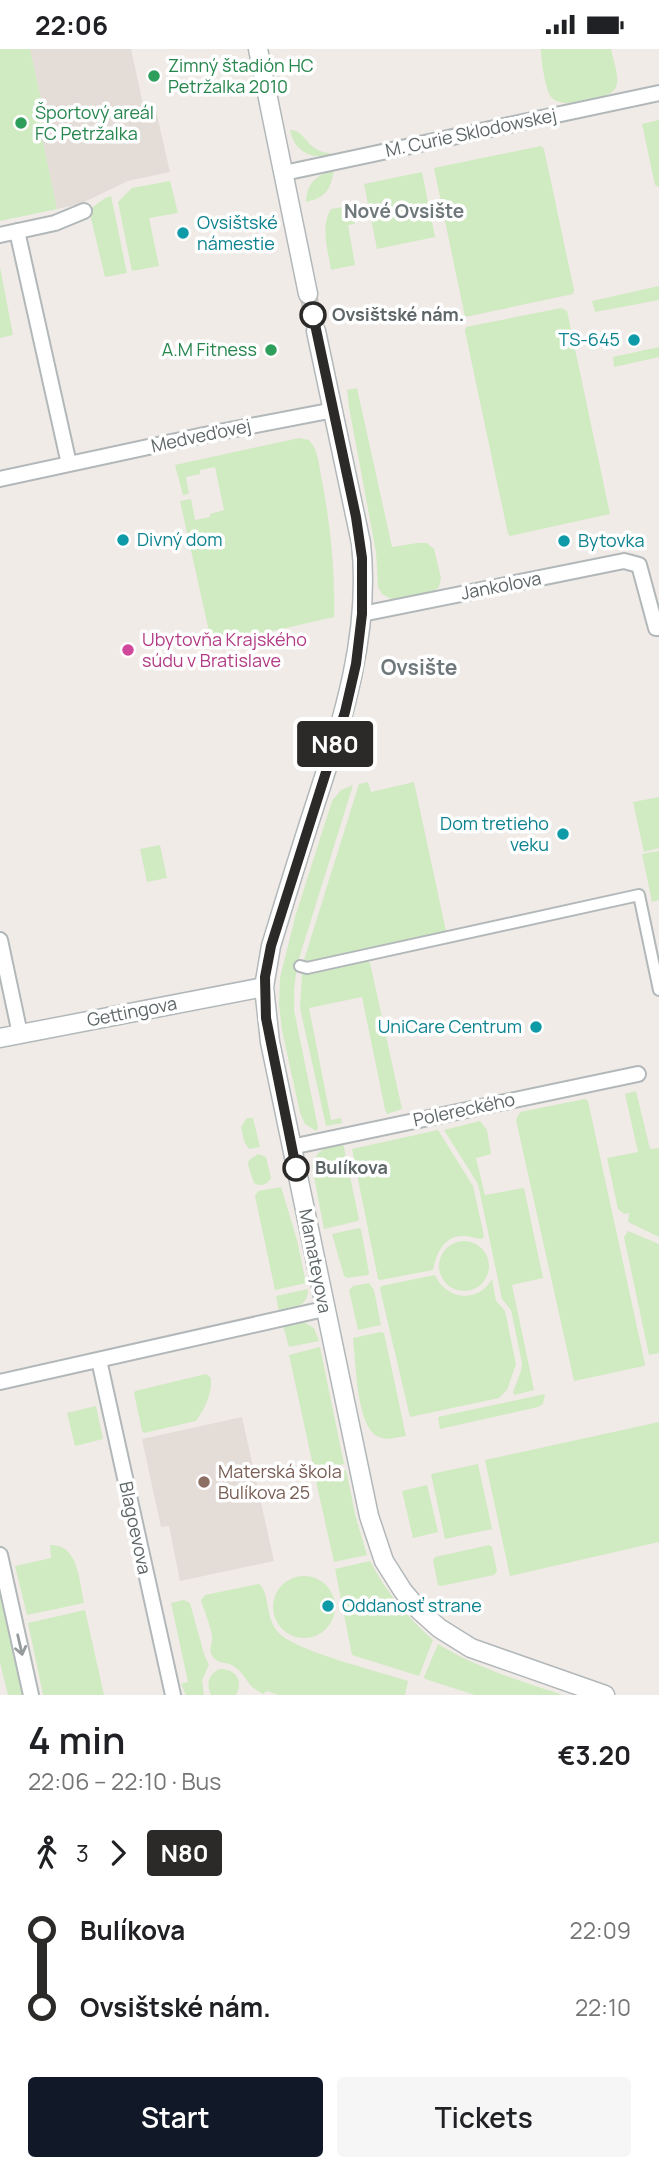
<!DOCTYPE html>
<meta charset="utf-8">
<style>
:root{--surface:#fff;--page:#f6f6f6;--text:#202124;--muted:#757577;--accent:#111827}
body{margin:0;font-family:Manrope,sans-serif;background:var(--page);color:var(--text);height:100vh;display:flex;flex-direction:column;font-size:26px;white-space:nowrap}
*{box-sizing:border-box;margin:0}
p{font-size:23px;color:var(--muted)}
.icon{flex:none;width:38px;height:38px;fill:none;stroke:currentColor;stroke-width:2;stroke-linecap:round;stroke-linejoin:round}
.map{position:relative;height:1646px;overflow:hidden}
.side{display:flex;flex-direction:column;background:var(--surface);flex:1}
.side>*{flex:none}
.badge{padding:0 14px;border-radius:5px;font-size:24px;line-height:46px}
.map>.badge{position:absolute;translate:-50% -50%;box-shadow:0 0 0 4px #fff}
.legs{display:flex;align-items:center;gap:10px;height:77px;padding:0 28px;font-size:23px}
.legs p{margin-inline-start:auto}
.head{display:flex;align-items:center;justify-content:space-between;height:119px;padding:0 28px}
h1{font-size:38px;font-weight:600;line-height:52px}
.primary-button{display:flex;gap:14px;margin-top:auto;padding:14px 28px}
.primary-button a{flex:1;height:80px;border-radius:7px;background:var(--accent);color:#fff;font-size:28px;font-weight:600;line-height:80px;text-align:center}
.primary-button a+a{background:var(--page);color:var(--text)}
ul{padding:0 28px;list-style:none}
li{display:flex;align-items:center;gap:24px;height:77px;font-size:26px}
li i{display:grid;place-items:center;width:10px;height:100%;margin:0 9px;background:currentColor}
li i::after{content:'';width:18px;height:18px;margin:-9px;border:5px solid;border-radius:50%;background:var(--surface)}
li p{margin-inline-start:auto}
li:first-child i{background:linear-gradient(#0000 50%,currentColor 0)}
li:last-child i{background:linear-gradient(currentColor 50%,#0000 0)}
.status{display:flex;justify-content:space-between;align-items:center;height:49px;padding:0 35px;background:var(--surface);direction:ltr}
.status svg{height:19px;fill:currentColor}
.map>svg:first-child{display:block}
</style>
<div class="status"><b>22:06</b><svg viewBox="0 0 49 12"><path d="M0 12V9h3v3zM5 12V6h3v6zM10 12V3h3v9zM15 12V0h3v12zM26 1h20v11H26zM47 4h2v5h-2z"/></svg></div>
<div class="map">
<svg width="659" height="1646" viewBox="0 0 659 1646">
<rect width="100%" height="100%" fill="#f1ebe7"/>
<path fill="#e3dcd7" d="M 30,0 L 131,0 L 143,55 L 154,53 L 170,123 L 128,132 L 80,155 L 57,160 L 42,88 L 43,60 Z
M 242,1368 L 274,1512 L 180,1532 L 169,1477 L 161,1478 L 142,1390 Z"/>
<path fill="#d0eac2" d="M 0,0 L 30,0 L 43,60 L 42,88 L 57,160 L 0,172 Z
M 541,0 L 611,0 C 613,11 620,27 616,38 C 610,52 561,61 551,48 C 545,40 541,10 541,0 Z
M 659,71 L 659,138 L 655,136 L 642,75 Z
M 290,81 C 305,80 306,102 329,104 L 331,106 C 311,111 294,102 290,81 Z
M 541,97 L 544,100 L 574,241 L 573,245 L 465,268 L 434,119 Z
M 334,121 C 330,141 327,148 306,153 C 307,134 316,126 334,121 Z
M 422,123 L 435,188 L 377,200 L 364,135 Z
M 170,132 L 178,164 L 149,169 L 159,217 L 132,222 L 118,153 L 132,139 Z
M 111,147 L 127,224 L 105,228 L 89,161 L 105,149 Z
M 351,157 L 355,175 L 348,176 L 355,216 L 331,221 C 328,201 320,178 331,160 Z
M 0,218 L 13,286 L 0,289 Z
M 659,237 L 659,251 L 595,263 L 592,252 Z
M 561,259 L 567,262 L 610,465 L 510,487 L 508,485 L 465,282 L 466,278 Z
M 659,298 L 659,308 L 614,318 L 613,308 Z
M 357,339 L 392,498 L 417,494 L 427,494 L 434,500 L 441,529 L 439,538 L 432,543 L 395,552 L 382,545 L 378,538 L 376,503 L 349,358 L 347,341 Z
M 299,389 L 309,391 C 319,402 319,418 322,432 C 331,478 335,522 334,568 L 212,596 L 180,452 L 191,450 L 195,471 L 210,468 L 210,465 L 224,461 L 215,418 L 200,421 L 200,425 L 186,428 L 189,445 L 183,446 L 175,416 Z
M 368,733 L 371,743 L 414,733 L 446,882 L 303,914 L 359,735 Z
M 353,736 L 297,916 L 294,942 L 294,961 L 318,1079 L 316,1082 L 305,1075 L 300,1064 L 282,981 L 279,956 L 280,929 L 296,865 L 332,752 L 341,741 Z
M 659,748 L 659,799 L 644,803 L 633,753 Z
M 160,796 L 167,829 L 147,833 L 140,800 Z
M 659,802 L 659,851 L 652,853 L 642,805 Z
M 366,911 L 370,914 L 402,1060 L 387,1065 L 385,1060 L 362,948 L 309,959 L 331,1071 L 341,1069 L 342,1074 L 326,1077 L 300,959 L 302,925 Z
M 636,1042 L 650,1100 L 659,1099 L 659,1188 L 628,1173 L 629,1164 L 624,1165 L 618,1160 L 607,1109 L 638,1103 L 625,1045 Z
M 585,1050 L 588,1052 L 645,1315 L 644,1317 L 574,1332 L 516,1071 L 520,1063 Z
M 247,1069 L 253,1069 L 260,1098 L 249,1100 L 244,1092 L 241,1078 Z
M 480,1072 L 487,1081 L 491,1105 L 476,1109 L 485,1146 L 524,1139 L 543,1229 L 512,1236 L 534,1341 L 514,1346 L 513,1343 L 521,1322 L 522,1314 L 511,1261 L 502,1250 L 478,1135 L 444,1081 Z
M 438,1081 L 473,1137 L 484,1187 L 482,1190 C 476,1190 471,1187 465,1187 C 444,1186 437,1203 433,1221 L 380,1231 L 378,1230 L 352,1100 Z
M 343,1094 L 359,1170 L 358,1172 L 324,1180 L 312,1117 C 317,1100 327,1097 343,1094 Z
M 258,1105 L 266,1108 L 271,1129 C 267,1136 261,1138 254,1134 L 248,1116 L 249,1111 Z
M 281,1138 L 297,1191 L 306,1234 L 275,1241 L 255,1147 L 258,1142 Z
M 359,1179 L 361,1180 L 369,1224 L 368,1226 L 347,1229 L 344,1227 L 332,1185 Z
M 628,1182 L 659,1195 L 659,1304 L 649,1306 L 624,1188 Z
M439 1217a25 25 0 1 1 50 0a25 25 0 1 1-50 0Z
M 435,1226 C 446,1251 478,1255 492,1230 L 496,1252 L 505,1262 L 516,1315 L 507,1341 L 499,1349 L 410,1368 L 380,1240 L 381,1237 Z
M 369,1234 L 374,1241 L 381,1276 L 358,1281 L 349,1241 L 353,1237 Z
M 308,1240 C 308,1258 294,1259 279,1263 L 276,1247 Z
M 304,1273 L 314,1279 L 319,1292 L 289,1298 L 283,1277 Z
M 381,1283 L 384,1284 L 406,1387 C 397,1388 387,1392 379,1388 C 356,1379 356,1312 353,1289 Z
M 320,1298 L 344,1415 L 314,1421 L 289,1306 Z
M 206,1325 L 211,1329 C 212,1346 205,1359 196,1372 L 144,1384 L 142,1382 L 134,1344 L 135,1342 Z
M 545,1345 L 543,1355 L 538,1358 L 440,1380 L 438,1368 Z
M 96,1357 L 103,1390 L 75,1397 L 67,1364 Z
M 659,1373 L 659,1493 L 510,1527 L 485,1411 Z
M 478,1415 L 492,1480 L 445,1490 L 431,1425 Z
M 346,1421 L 356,1469 L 367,1506 L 334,1513 L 315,1428 Z
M 427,1436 L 438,1483 L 413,1489 L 402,1442 Z
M 50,1496 C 79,1495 79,1532 84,1554 L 27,1566 L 15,1517 L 51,1509 Z
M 489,1496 L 492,1498 L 497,1522 L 494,1526 L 441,1537 L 438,1536 L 433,1511 L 435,1508 Z
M 370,1512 C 386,1543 407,1568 433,1591 L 419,1627 L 352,1606 L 335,1520 Z
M273 1558a31 31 0 1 1 62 0a31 31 0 1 1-62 0Z
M 0,1533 L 25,1646 L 8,1646 L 0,1614 Z
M 259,1535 C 271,1545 264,1569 279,1584 C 295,1602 381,1623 408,1632 L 405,1646 L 278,1646 L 267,1642 L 263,1645 C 245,1636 248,1628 235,1618 C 229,1613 220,1615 215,1610 C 207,1603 212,1597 212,1589 C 212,1580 204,1561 201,1551 L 205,1546 Z
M 184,1551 L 190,1554 L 204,1605 L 209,1616 L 202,1631 L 204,1646 L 186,1646 L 181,1635 L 188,1633 L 171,1554 Z
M 85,1561 L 104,1646 L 43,1646 L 28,1574 Z
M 438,1595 C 477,1619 520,1632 563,1646 L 475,1646 L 425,1630 L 424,1628 Z
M 220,1620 C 236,1620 244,1632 236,1646 L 211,1646 C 206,1635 208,1625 220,1620 Z"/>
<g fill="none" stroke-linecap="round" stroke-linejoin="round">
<path stroke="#cccac7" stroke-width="18" stroke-dasharray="18 9" stroke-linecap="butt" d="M 308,245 L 316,282"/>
<defs>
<path id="pedestrian" d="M 300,917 L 307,919 L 639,846 L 659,941"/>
<path id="minor" d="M 284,124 L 659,44
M 17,182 L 69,415
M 0,186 L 55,174 L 84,162
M 0,430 L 204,386 L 334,361
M 362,565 L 624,512 L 639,516 L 656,579 L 659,579
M 0,891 L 20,985
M 291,1098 L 638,1025
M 99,1311 L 173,1646
M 0,1333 L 324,1260
M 0,1506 L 31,1646"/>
<path id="tertiary" d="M 258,0 L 308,245
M 316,282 L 361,494 C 371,586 342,673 314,759 C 299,805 285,851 271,897 L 264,938 L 270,993 L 369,1467 L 384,1512 L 403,1542 L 419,1561 L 439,1579 L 471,1599 L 605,1646
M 0,989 L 264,938"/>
</defs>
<use href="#pedestrian" stroke="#b2b8ba" stroke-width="14"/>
<use href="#minor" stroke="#b2b8ba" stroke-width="18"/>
<use href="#tertiary" stroke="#b2b8ba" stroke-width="21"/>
<use href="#pedestrian" stroke="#fff" stroke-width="10"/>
<use href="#minor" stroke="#fff" stroke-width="14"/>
<use href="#tertiary" stroke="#fff" stroke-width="18"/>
</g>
<defs><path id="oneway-shaft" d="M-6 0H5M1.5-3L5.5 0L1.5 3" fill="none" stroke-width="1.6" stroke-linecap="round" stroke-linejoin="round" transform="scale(1.75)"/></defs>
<use stroke="#969c9d" href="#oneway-shaft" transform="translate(20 1596) rotate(77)"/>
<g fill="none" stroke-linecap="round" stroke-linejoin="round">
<defs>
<path id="line-1" d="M 296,1119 L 266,969 L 265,928 L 271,897 L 345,663 L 356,615 L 362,565 L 362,509 L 356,468 L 313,266"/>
</defs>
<use href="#line-1" stroke="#fff" stroke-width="16"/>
<use href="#line-1" stroke="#2b2a29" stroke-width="10"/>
</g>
<g fill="#2e9e5b" stroke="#fff" stroke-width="2.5">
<circle cx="154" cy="27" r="7"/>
<circle cx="21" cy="74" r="7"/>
<circle cx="271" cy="301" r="7"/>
</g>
<g fill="#0f9aa8" stroke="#fff" stroke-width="2.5">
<circle cx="183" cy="184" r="7"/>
<circle cx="634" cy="291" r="7"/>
<circle cx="123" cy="491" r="7"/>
<circle cx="564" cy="492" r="7"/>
<circle cx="563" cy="785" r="7"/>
<circle cx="536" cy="978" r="7"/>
<circle cx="328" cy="1557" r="7"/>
</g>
<g fill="#fff" stroke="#2b2a29" stroke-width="3.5">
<circle cx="313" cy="266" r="12"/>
<circle cx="296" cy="1119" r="12"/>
</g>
<circle fill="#d1479c" stroke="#fff" stroke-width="2.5" cx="128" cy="601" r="7"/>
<circle fill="#8d6e63" stroke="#fff" stroke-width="2.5" cx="204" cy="1433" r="7"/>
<g text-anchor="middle" stroke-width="7" stroke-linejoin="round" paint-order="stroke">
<g font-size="18" fill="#27864d" stroke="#fff" text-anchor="start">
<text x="168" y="23">Zimný štadión HC<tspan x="168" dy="21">Petržalka 2010</tspan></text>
<text x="35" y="70">Športový areál<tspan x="35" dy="21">FC Petržalka</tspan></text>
<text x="257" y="307" text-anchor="end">A.M Fitness</text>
</g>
<g font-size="18" fill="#5e6668" stroke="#fff">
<text transform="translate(471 84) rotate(-12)" y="6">M. Curie Sklodowskej</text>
<text transform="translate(201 387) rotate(-12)" y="6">Medveďovej</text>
<text transform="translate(501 537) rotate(-11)" y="6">Jankolova</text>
<text transform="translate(132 963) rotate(-11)" y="6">Gettingova</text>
<text transform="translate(464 1061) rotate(-12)" y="6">Polereckého</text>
<text transform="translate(315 1212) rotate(79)" y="6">Mamateyova</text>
<text transform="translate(135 1479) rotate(78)" y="6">Blagoevova</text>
</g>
<g font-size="18" fill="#0d838f" stroke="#fff" text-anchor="start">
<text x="197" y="180">Ovsištské<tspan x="197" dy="21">námestie</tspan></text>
<text x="620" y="297" text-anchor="end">TS-645</text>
<text x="137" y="497">Divný dom</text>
<text x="578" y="498">Bytovka</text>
<text x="549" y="781" text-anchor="end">Dom tretieho<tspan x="549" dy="21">veku</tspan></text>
<text x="522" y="984" text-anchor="end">UniCare Centrum</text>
<text x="342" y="1563">Oddanosť strane</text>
</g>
<g font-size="18" font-weight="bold" fill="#5e6668" stroke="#fff" text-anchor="start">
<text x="332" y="272">Ovsištské nám.</text>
<text x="315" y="1125">Bulíkova</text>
</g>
<g font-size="18" fill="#b23c85" stroke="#fff" text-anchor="start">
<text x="142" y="597">Ubytovňa Krajského<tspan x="142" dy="21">súdu v Bratislave</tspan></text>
</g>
<g font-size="18" fill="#785e54" stroke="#fff" text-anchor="start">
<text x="218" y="1429">Materská škola<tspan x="218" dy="21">Bulíkova 25</tspan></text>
</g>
<g font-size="19" font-weight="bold" fill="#6f787a" stroke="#fff">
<text x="404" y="169">Nové Ovsište</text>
</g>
<g font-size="21" font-weight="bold" fill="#6f787a" stroke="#fff">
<text x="419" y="626">Ovsište</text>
</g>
</g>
</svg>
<b class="badge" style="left:335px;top:695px;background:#2b2a29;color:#fff">N80</b>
</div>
<section class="side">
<div class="head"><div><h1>4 min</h1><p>22:06 – 22:10 · Bus</p></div><b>€3.20</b></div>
<div class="legs"><svg class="icon" aria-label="walk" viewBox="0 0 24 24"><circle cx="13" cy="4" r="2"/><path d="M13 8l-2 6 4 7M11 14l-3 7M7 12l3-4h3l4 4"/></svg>3<svg class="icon" aria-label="forward" viewBox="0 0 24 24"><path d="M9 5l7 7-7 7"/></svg><b class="badge" style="background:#2b2a29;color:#fff">N80</b></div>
<ul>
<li><i style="color:#2b2a29"></i><b>Bulíkova</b><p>22:09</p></li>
<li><i style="color:#2b2a29"></i><b>Ovsištské nám.</b><p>22:10</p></li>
</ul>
<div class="primary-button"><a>Start</a><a>Tickets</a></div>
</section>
